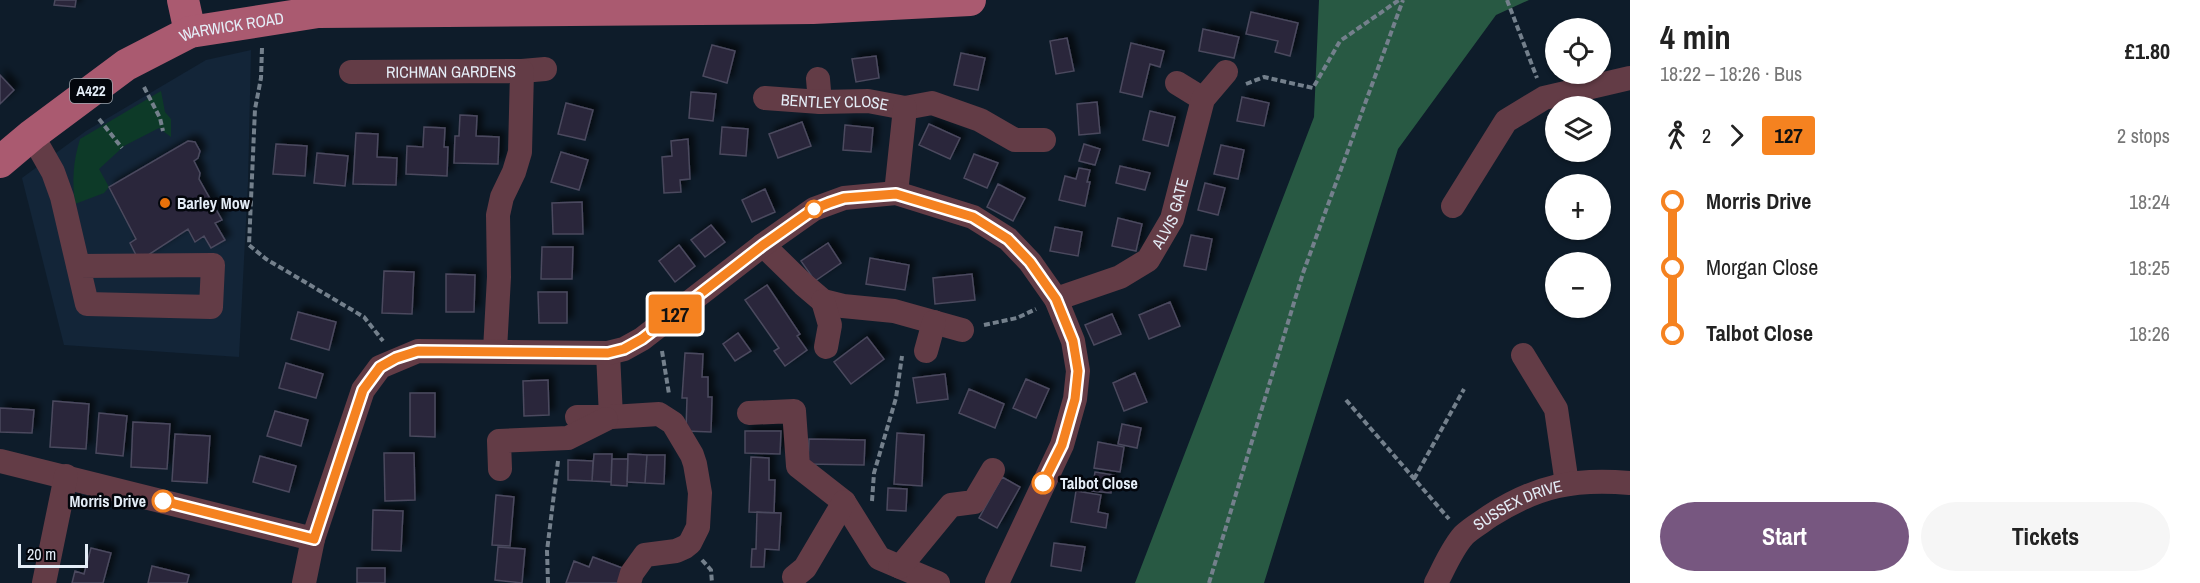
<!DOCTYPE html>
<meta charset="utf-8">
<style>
:root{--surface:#fff;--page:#f6f6f6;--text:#222;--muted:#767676;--accent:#775780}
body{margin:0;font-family:"Archivo Narrow",sans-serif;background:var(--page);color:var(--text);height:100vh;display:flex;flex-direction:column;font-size:22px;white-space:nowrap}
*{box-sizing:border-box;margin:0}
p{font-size:20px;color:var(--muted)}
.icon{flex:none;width:33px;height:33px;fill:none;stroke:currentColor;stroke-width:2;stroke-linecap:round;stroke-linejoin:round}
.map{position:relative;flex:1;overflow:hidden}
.panel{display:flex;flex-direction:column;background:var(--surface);width:570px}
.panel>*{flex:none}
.badge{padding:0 12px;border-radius:4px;font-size:21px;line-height:39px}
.tools{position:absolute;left:1545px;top:18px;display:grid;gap:12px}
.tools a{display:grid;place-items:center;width:66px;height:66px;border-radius:50%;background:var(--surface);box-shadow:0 2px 4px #0004;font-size:30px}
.scale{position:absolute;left:18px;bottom:15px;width:70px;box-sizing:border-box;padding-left:6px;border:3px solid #e4edf7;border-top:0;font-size:16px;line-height:21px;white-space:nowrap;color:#e4edf7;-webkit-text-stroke:4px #03060c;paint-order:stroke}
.map>.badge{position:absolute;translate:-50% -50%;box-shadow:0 0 0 3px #fff}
.legs{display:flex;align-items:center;gap:9px;height:66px;padding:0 30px;font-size:20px}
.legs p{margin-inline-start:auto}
.head{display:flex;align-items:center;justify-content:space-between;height:102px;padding:0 30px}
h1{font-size:33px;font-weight:700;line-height:45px}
.cta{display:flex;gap:12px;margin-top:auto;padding:12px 30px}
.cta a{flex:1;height:69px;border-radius:36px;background:var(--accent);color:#fff;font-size:24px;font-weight:700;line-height:69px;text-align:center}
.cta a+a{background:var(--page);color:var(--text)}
ul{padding:0 30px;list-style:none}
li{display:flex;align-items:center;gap:21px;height:66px;font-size:22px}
li i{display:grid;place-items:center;width:9px;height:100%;margin:0 8px;background:currentColor}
li i::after{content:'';width:15px;height:15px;margin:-8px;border:4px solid;border-radius:50%;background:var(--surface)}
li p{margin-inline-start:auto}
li:first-child i{background:linear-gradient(#0000 50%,currentColor 0)}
li:last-child i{background:linear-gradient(currentColor 50%,#0000 0)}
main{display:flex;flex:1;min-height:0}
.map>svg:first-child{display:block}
</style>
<main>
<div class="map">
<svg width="1630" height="583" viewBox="0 0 1630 583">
<defs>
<filter id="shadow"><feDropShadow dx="5.5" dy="-5.5" stdDeviation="3" flood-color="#0009"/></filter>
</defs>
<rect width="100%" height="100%" fill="#0e1c2a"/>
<path fill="#132538" d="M 251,50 L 248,182 L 239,357 L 64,345 L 22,178 L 86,131 L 206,60 Z"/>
<path fill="#0d3a28" d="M 161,91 L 165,112 L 171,119 L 171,137 L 159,128 L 124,146 L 99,169 L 109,187 L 104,193 L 75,204 C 72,180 73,162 80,139 Z"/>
<path fill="#285943" d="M 1319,0 L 1529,0 L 1496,15 L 1398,149 L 1264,583 L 1135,583 L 1314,117 Z"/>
<path fill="#29273a" stroke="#4b495e" stroke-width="1.5" filter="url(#shadow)" d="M 55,0 L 76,0 L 75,7 L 54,5 Z
M 1251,12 L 1298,23 L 1290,56 L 1275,52 L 1278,41 L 1246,34 Z
M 1203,29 L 1239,37 L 1234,58 L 1199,51 Z
M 1067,38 L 1074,71 L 1056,74 L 1050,41 Z
M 1131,43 L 1164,51 L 1160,67 L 1150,64 L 1142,97 L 1120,92 Z
M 712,45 L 735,51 L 727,83 L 703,76 Z
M 961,53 L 985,58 L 978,90 L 954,85 Z
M 876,56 L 879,78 L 856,82 L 852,59 Z
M 0,75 L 14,90 L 0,104 Z
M 691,92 L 716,94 L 713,121 L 689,118 Z
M 1242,97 L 1269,103 L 1264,126 L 1237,121 Z
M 1097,102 L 1100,133 L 1079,135 L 1077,104 Z
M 566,103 L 593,110 L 585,140 L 558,134 Z
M 1150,111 L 1175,117 L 1168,146 L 1143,140 Z
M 460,115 L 477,116 L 476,136 L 499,137 L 498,164 L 454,163 L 455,136 L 459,136 Z
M 802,122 L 811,146 L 778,158 L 769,134 Z
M 929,124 L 960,138 L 950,159 L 919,145 Z
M 845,125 L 873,128 L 871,152 L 843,150 Z
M 424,127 L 445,128 L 444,147 L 448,147 L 447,176 L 406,174 L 407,146 L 423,147 Z
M 722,127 L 748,129 L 746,156 L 720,154 Z
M 356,133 L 378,134 L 377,157 L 397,158 L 396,185 L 353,184 Z
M 688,139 L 690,179 L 680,180 L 681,192 L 664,193 L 662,157 L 672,156 L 671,141 Z
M 188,141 L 195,142 L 200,151 L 198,158 L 194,161 L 200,173 L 199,179 L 222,220 L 215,223 L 225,240 L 211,248 L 204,236 L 195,242 L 188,229 L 139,261 L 130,243 L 136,239 L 109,187 Z
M 276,144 L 307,146 L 305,176 L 273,174 Z
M 1084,144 L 1100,149 L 1095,165 L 1079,161 Z
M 1221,145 L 1244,150 L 1238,179 L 1214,174 Z
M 561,152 L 588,160 L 579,190 L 551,182 Z
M 317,153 L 348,156 L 345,186 L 314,183 Z
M 974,154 L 998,163 L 987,188 L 964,178 Z
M 1120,166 L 1150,173 L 1145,190 L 1116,183 Z
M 1079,168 L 1090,170 L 1087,182 L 1090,182 L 1085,206 L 1059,200 L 1065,176 L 1076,179 Z
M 1205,183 L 1225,188 L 1218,215 L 1198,210 Z
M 998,184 L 1025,198 L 1013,221 L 987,207 Z
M 765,189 L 775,212 L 752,222 L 742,200 Z
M 582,202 L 583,234 L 553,234 L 552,203 Z
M 1118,218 L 1142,224 L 1136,251 L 1112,246 Z
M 711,225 L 725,242 L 705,257 L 691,240 Z
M 1055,227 L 1082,232 L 1078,256 L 1050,251 Z
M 1191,235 L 1212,239 L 1206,270 L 1184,266 Z
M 828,243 L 841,263 L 815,281 L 801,261 Z
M 679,245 L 695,266 L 675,282 L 659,261 Z
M 542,247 L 573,247 L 572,279 L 541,279 Z
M 870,258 L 909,265 L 905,290 L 866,284 Z
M 384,271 L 414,272 L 412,314 L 382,313 Z
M 446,274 L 475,275 L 474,312 L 446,312 Z
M 972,274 L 975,300 L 935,304 L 933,278 Z
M 767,285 L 800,334 L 797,336 L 807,350 L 785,366 L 774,351 L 779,348 L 745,300 Z
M 538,292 L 567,292 L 567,323 L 539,323 Z
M 1170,302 L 1180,326 L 1149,339 L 1139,315 Z
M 298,312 L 336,322 L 329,350 L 291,339 Z
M 1112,314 L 1121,334 L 1094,345 L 1085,325 Z
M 738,333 L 751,351 L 735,361 L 723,344 Z
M 867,337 L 884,359 L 851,384 L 834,362 Z
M 685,353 L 703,354 L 702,377 L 708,377 L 708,397 L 712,397 L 711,432 L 686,431 L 687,398 L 682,398 Z
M 286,363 L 323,374 L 316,398 L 279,388 Z
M 1135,373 L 1147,402 L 1124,411 L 1113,383 Z
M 945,374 L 948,399 L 917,403 L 913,378 Z
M 1026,379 L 1049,389 L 1036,418 L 1013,408 Z
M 548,380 L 549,415 L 524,416 L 523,381 Z
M 969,389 L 1004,404 L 995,428 L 959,413 Z
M 410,393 L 435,393 L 435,437 L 410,436 Z
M 53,401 L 89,404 L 86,449 L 50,447 Z
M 0,408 L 34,410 L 32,433 L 0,432 Z
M 275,411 L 308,420 L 301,446 L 267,436 Z
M 99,413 L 127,416 L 123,456 L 96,453 Z
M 133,422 L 170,424 L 167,469 L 131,467 Z
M 1122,424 L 1141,428 L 1137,448 L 1118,444 Z
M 745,431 L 781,431 L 780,454 L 745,453 Z
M 897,433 L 924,435 L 922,486 L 894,484 Z
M 175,434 L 210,436 L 207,483 L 172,481 Z
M 809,439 L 865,440 L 864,465 L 808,464 Z
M 1098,442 L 1124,447 L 1120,472 L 1094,468 Z
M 384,453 L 414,453 L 415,500 L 385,501 Z
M 594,454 L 612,454 L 611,482 L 592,481 Z
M 628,454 L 647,455 L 645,483 L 627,482 Z
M 647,455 L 665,455 L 664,484 L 645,483 Z
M 260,456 L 296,466 L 289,492 L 253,482 Z
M 751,457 L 769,458 L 769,480 L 775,480 L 774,513 L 749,512 Z
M 612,459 L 628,459 L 627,486 L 611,485 Z
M 568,460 L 593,461 L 592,481 L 568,480 Z
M 1095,472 L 1114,475 L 1111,493 L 1092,491 Z
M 1002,477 L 1020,487 L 997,528 L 979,518 Z
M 888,488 L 907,489 L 906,511 L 887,510 Z
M 1076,491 L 1101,495 L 1098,512 L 1108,514 L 1106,528 L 1071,522 Z
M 496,495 L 514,497 L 510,546 L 492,545 Z
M 373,510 L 403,511 L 401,551 L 372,550 Z
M 757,512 L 781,513 L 779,550 L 765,549 L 764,567 L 751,567 L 752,549 L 756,549 Z
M 1054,543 L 1085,547 L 1081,571 L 1051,566 Z
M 498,547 L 525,549 L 522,583 L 495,580 Z
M 91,548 L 111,553 L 103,583 L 72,583 L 75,571 L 84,574 Z
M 593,557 L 625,569 L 619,583 L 566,583 L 574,561 L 589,567 Z
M 152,566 L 189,575 L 187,583 L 148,583 Z
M 357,568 L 385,568 L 385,583 L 357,583 Z"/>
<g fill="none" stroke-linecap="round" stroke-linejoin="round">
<path stroke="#74808c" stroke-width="4" stroke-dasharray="6 3" stroke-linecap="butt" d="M 1507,0 L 1537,78
M 262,48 L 261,78 L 255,109 L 249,245 L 266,259 L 364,317 L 383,341
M 1246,84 L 1264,77 L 1313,88 L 1340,41 L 1399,0
M 144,87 L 160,118 L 163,131
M 99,119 L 122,148
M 984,325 L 1017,318 L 1036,309
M 662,351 L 669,394
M 1346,400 L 1449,519
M 1414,479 L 1464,389
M 872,501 L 874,473 L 896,398 L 902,356
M 702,560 L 711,570 L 712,583
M 548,583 L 547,551 L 558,461
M 1209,583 L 1303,273 L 1403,0"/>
<g stroke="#633c46" stroke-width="24">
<path d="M 522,71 L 545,69"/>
<path id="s1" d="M 351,72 L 522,71 L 520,152 L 514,172 L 502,197 L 498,215 L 499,277 L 495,350"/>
<path d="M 818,79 L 820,102"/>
<path d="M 1177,83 L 1203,99"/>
<path id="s2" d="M 765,98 L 820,102 L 868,101 L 905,108 L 932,103 L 980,120 L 1015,140 L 1044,140"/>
<path d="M 32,135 L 53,172 L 62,197 L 87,304 L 211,307 L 213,265 L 78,266"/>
<path d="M 896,193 L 905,108"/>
<path d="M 1453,206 L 1506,121 L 1544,98 L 1630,78"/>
<path d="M 763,245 L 803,284 L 823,301 L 843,306 L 894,311 L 962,330"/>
<path id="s3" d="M 1056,299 L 1120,277 L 1148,260 L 1172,219 L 1203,99 L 1226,72"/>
<path d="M 823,301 L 830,325 L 826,347"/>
<path d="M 926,351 L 934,322"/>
<path d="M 608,353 L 611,417"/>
<path d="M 1523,355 L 1556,409 L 1567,484"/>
<path d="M 749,413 L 794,411 L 798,466 L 844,502 L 879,558 L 938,583"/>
<path d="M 577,417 L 611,417 L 659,414 L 673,423 L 692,455 L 695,464 L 700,493 L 698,527 L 690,543 L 685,547 L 676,551 L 645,555 L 632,573 L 629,583"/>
<path d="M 0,461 L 313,539"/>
<path d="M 500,469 L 499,441 L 568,438 L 606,419"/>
<path d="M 900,567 L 951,505 L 974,502 L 993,470"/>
<path d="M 794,577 L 805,568 L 844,502"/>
<path d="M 44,583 L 66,476"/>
<path d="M 304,583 L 313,539 L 363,390 L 380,367 L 418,351 L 608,353 L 624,349 L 642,339 L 763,245 L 814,209 L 844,198 L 896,193 L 973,217 L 1008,239 L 1030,262 L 1056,299 L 1073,341 L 1078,371 L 1075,399 L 1062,445 L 997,583"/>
<path id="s4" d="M 1436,583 C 1444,568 1452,548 1464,535 C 1471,528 1482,522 1490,516 C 1537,486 1574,478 1630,483"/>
</g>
<g stroke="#aa5a70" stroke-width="32">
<path d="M 183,0 L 190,32"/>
<path id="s5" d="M 0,162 L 32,135 L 126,65 L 190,32 L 318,12 L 813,8 L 970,0"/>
</g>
</g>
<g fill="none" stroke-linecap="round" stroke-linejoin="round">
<defs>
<path id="line-1" d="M 163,501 L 314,539 L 363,390 L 380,367 L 396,358 L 418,351 L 608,353 L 624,349 L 642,339 L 763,245 L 814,209 L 829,203 L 844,198 L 896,194 L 973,217 L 1008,239 L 1030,262 L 1056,299 L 1073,341 L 1078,371 L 1075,399 L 1062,445 L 1043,483"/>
</defs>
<use href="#line-1" stroke="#fff" stroke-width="14"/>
<use href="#line-1" stroke="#f58220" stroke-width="9"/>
</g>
<circle fill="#e8710a" stroke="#03060c" stroke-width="2" cx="165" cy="203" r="6"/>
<g fill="#fff" stroke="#f58220" stroke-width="3">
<circle cx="814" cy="209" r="8"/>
<circle cx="1043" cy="483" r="10"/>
<circle cx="163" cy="501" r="10"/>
</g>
<g text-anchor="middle" stroke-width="5" stroke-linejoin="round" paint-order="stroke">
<rect fill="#03060c" stroke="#a0a8b0" stroke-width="1.5" x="70" y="79" width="42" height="24" rx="4.5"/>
<g font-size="15" font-weight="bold" fill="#e4edf7">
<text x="91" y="96">A422</text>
</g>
<g font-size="16" fill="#e4edf7" stroke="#03060c">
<text dy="6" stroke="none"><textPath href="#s5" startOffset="273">WARWICK ROAD</textPath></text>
<text dy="6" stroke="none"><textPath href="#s1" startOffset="100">RICHMAN GARDENS</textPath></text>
<text dy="6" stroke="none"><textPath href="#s2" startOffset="70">BENTLEY CLOSE</textPath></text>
<text dy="6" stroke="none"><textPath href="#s3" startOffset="153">ALVIS GATE</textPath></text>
<text dy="6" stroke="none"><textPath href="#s4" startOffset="118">SUSSEX DRIVE</textPath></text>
</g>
<g font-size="16" font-weight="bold" fill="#e4edf7" stroke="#03060c" text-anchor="start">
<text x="177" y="209">Barley Mow</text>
</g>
<g font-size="16" font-weight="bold" fill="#e4edf7" stroke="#03060c" text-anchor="start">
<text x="1060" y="489">Talbot Close</text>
<text x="146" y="507" text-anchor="end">Morris Drive</text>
</g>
</g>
</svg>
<div class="tools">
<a><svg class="icon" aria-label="locate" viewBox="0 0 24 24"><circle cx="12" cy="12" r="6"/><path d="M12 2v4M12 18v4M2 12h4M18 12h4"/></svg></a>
<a><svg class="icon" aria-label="layers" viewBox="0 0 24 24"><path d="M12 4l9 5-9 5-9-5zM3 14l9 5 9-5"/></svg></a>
<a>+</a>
<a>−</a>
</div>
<div class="scale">20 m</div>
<b class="badge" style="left:675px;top:314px;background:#f58220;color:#111">127</b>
</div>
<section class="panel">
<div class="head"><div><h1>4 min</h1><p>18:22 – 18:26 · Bus</p></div><b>£1.80</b></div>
<div class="legs"><svg class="icon" aria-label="walk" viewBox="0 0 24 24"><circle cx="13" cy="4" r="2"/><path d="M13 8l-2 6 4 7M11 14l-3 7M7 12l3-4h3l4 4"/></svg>2<svg class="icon" aria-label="forward" viewBox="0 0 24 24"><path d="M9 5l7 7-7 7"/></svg><b class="badge" style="background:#f58220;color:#111">127</b><p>2 stops</p></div>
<ul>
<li><i style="color:#f58220"></i><b>Morris Drive</b><p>18:24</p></li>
<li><i style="color:#f58220"></i><span>Morgan Close</span><p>18:25</p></li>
<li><i style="color:#f58220"></i><b>Talbot Close</b><p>18:26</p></li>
</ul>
<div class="cta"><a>Start</a><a>Tickets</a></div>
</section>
</main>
